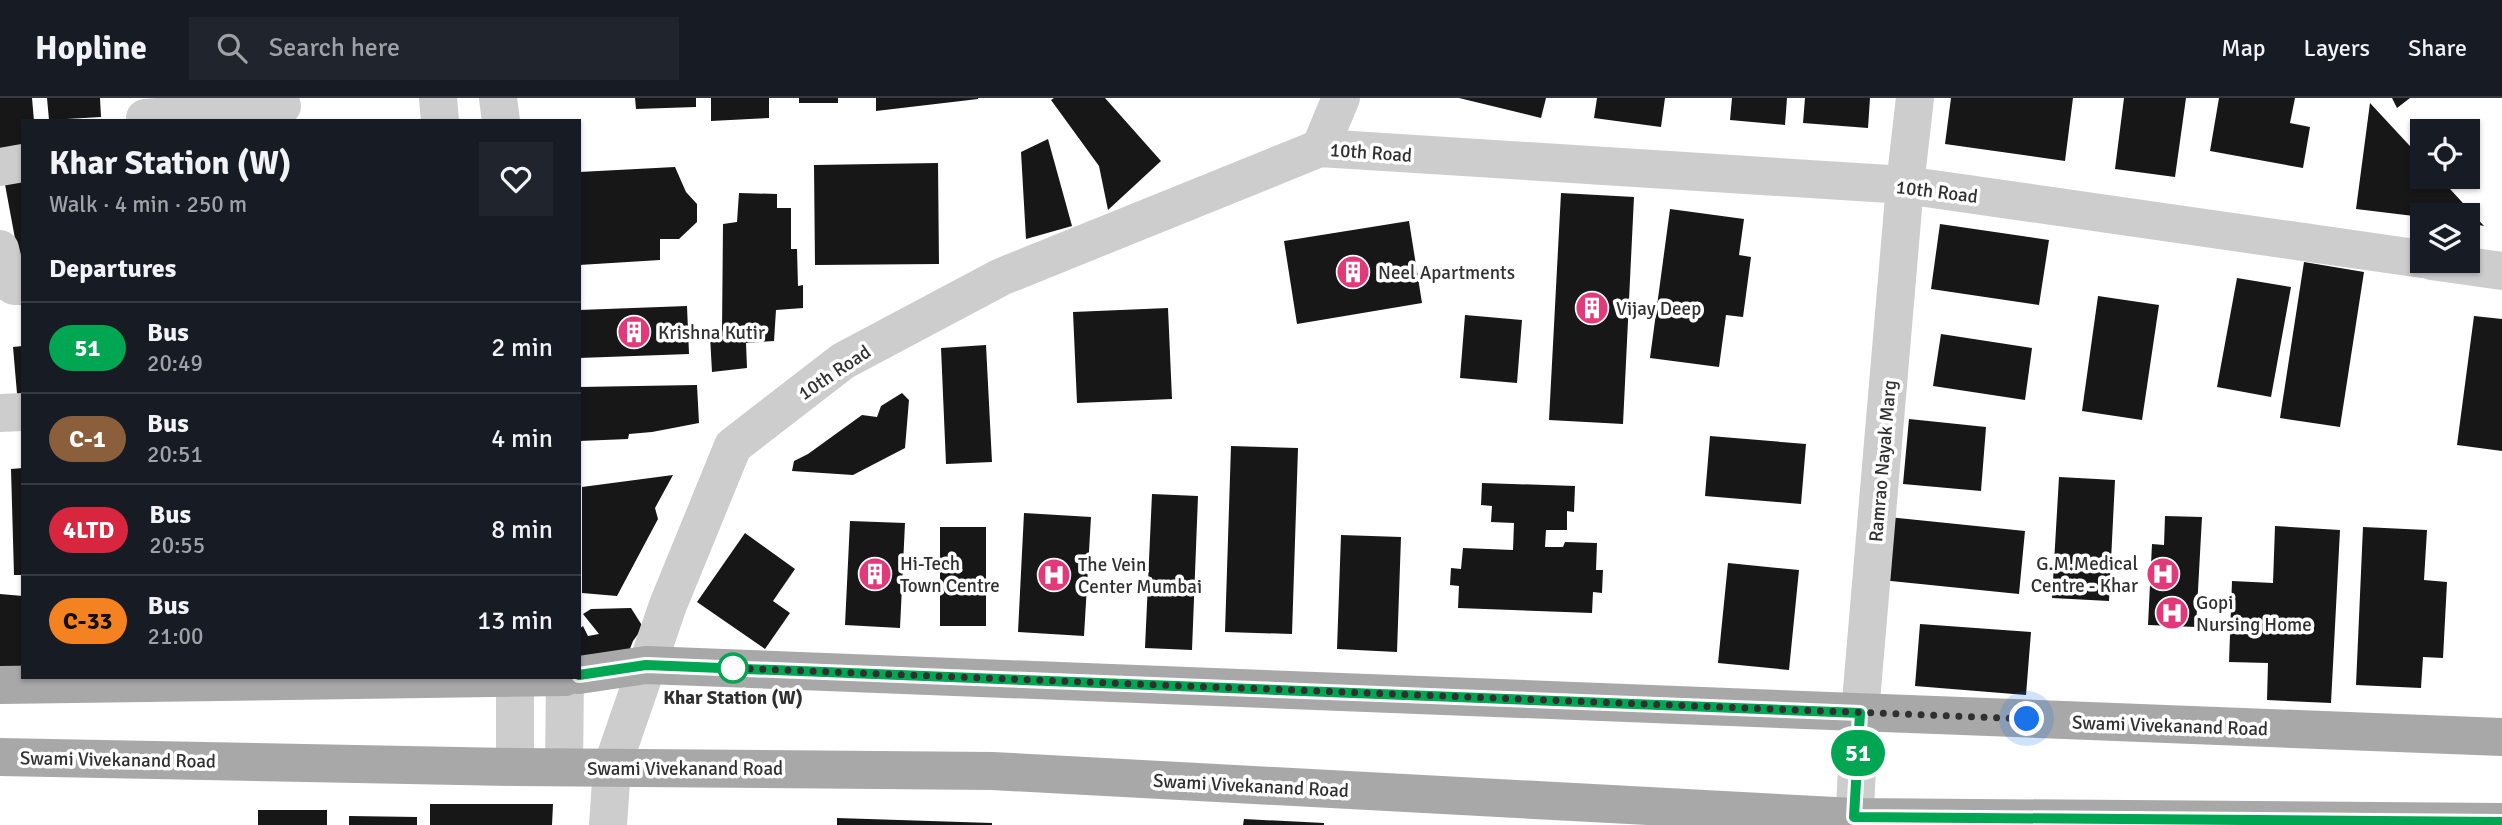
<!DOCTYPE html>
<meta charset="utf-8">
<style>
:root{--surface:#171b24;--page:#20242c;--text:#f1f3f6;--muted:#9ea1a6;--line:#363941}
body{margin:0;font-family:Signika,sans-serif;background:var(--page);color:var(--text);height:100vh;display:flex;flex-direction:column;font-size:26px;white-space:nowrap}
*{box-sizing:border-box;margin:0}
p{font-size:23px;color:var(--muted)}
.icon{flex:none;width:38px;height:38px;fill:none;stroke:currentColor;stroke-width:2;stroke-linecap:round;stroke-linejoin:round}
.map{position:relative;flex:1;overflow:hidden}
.sheet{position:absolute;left:21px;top:21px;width:560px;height:560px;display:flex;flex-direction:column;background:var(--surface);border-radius:0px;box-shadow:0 2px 5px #0004}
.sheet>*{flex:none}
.badge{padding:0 14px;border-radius:23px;font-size:24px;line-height:46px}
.controls{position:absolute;left:2410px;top:21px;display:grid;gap:14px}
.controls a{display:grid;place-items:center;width:70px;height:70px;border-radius:0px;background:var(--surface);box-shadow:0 2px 5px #0004;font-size:35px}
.you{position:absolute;width:35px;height:35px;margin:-18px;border:5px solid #fff;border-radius:50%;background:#1a73e8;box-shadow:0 0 0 10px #1a73e833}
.map>.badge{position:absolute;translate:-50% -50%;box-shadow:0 0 0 4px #fff}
h2{padding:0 28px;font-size:26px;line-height:63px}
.round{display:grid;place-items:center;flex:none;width:74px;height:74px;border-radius:0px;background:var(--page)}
.overview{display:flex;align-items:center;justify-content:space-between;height:119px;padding:0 28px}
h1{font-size:33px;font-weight:700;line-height:52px}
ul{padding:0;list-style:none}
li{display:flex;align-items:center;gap:21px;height:91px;padding:0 28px;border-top:2px solid var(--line)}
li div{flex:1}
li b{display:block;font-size:26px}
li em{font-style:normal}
li .badge{min-width:77px;font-weight:700;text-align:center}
header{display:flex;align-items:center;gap:42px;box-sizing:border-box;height:98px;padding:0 35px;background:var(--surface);border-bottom:2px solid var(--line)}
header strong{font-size:33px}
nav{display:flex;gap:38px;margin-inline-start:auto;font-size:24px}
.search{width:490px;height:63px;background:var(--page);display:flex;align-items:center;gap:18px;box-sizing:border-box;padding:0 24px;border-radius:0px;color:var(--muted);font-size:26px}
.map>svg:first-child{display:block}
</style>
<header>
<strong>Hopline</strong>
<div class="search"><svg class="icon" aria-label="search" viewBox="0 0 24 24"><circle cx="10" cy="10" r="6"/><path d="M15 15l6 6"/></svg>Search here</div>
<nav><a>Map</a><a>Layers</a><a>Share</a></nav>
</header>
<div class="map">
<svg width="2502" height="727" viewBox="0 0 2502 727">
<rect width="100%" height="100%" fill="#fff"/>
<path fill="#171717" d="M 0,0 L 32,0 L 34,23 L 23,23 L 23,50 L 0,53 Z
M 47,0 L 100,0 L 101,19 L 49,22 Z
M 635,0 L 696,0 L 696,9 L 636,11 Z
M 711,0 L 769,0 L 769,20 L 711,23 Z
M 799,0 L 838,0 L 838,5 L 799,5 Z
M 876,0 L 978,0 L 978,1 L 876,13 Z
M 1054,0 L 1105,0 L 1161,63 L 1108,112 L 1099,68 L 1051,2 Z
M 1459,0 L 1546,0 L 1541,20 Z
M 1597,0 L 1665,0 L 1661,29 L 1594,20 Z
M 1732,0 L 1787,0 L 1785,27 L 1730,22 Z
M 1805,0 L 1870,0 L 1868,30 L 1803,25 Z
M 1951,0 L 2073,0 L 2065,63 L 1945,46 Z
M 2124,0 L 2186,0 L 2175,79 L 2115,71 Z
M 2219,0 L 2295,0 L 2290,25 L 2310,29 L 2303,70 L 2210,53 Z
M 2392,0 L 2410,0 L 2397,10 Z
M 2370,5 L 2422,61 L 2422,79 L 2439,79 L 2484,128 L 2468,125 L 2468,117 L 2422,117 L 2422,119 L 2356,111 Z
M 1048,41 L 1072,128 L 1026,141 L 1021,54 Z
M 938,65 L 939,166 L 815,167 L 814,67 Z
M 675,69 L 686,94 L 697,106 L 697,124 L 679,141 L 660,141 L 660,162 L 579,167 L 579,74 Z
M 23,78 L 23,173 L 21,173 L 4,81 Z
M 739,95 L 777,96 L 777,110 L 791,110 L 791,151 L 797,151 L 798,188 L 803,187 L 803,210 L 776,212 L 774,243 L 746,245 L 747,270 L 712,274 L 710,238 L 722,235 L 723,126 L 737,124 Z
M 1561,95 L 1634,99 L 1623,326 L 1549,322 Z
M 1670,111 L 1744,121 L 1739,157 L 1751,159 L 1743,219 L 1726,217 L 1719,269 L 1650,260 Z
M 1409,123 L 1422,205 L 1297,226 L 1284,143 Z
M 1940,126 L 2049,142 L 2039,207 L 1931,191 Z
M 2304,164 L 2364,174 L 2340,329 L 2280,320 Z
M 2237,180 L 2291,189 L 2271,299 L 2217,289 Z
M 2098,198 L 2159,207 L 2142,322 L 2082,313 Z
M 687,208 L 689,256 L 579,260 L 579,212 Z
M 1168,210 L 1172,301 L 1077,305 L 1073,214 Z
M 1465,217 L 1522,222 L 1517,285 L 1460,280 Z
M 2474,218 L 2502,221 L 2502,353 L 2457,347 Z
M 1941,236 L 2032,250 L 2025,302 L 1933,288 Z
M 986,247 L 992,364 L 946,366 L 941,250 Z
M 23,248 L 23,306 L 18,307 L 13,249 Z
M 697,287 L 699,325 L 652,334 L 629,336 L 628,341 L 579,343 L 579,289 Z
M 902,295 L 909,302 L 905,350 L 853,377 L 792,373 L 794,363 L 808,356 L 862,317 L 877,319 L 881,308 Z
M 1909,321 L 1986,329 L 1981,393 L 1903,386 Z
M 1710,338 L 1806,346 L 1801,406 L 1705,398 Z
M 1231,348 L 1298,350 L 1292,536 L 1225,534 Z
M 23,370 L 23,477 L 14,477 L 11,371 Z
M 673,377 L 655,410 L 658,421 L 617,498 L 582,495 L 582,389 Z
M 2059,379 L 2115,382 L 2109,503 L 2052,500 Z
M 1482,385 L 1575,388 L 1574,414 L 1567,413 L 1567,432 L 1546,432 L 1545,449 L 1563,449 L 1565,444 L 1597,445 L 1596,472 L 1603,472 L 1602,495 L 1593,494 L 1592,515 L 1458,510 L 1459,488 L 1450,487 L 1451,470 L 1461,471 L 1463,450 L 1513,452 L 1514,425 L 1491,424 L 1492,408 L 1481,407 Z
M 1152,396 L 1198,398 L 1192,552 L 1145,550 Z
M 1024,415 L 1091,419 L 1084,538 L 1018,534 Z
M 2165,418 L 2202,419 L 2196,529 L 2148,527 L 2152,446 L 2164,447 Z
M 1888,419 L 2025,433 L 2019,496 L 1881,482 Z
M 850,423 L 905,425 L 900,530 L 845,527 Z
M 2275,428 L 2340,432 L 2331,605 L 2267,602 L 2268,565 L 2229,564 L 2232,483 L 2273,485 Z
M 940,429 L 986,429 L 986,528 L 940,528 Z
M 2363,429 L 2427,432 L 2424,482 L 2447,484 L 2443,560 L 2423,559 L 2421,590 L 2356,587 Z
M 745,435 L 795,471 L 773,503 L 790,515 L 765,551 L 697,504 Z
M 1341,437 L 1401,439 L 1397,554 L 1337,551 Z
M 1728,465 L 1799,472 L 1789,572 L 1718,565 Z
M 0,496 L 23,498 L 23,569 L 0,568 Z
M 631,510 L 643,529 L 633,543 L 624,566 L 579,559 L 579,531 L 583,528 L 588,538 L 599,536 L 583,516 L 591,511 Z
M 1920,526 L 2031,534 L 2026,597 L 1915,588 Z
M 430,706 L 553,706 L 552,727 L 430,727 Z
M 258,712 L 327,712 L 327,727 L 258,727 Z
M 349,718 L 417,719 L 417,727 L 349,727 Z
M 837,720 L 992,725 L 992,727 L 837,727 Z
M 1244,721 L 1324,725 L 1324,727 L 1243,727 Z"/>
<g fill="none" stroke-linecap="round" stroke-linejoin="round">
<path stroke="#cdcdcd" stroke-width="38" d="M 438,0 L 440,23
M 498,0 L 501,23
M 145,20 L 282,8
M 1320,50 L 1341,0
M 0,69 L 23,65
M 0,151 L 8,184 L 14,188 L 23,188
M 2431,163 L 2502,173
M 0,315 L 23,314
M 515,579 L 515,669
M 564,669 L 565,579
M 608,727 L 612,669 L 668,507 L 733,348 L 843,263 L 1001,179 L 1320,50 L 1905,87 L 2422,161
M 1854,727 L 1860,615 L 1905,87 L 1915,0"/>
<path stroke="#a8a8a8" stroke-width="38" d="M 579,577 L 646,567 L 2502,639
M 0,587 L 565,579
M 0,659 L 515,669 L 992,673 L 1854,719 L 2502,724"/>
</g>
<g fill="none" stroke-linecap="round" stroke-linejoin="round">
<defs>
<path id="line" d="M 579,577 L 646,567 L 1860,615 L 1854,719 L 2502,724"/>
</defs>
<use href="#line" stroke="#fff" stroke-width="16"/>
<use href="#line" stroke="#00a651" stroke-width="10"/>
<path stroke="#303030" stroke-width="7" stroke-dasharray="0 12.6" d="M 733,570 L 729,570 L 2027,621"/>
</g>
<defs>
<symbol id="building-disc" viewBox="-11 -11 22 22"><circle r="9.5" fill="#e1397a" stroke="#fff"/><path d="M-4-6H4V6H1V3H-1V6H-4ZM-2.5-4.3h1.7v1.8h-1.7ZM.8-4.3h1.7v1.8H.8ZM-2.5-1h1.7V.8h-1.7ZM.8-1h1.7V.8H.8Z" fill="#fff"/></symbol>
<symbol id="hospital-disc" viewBox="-11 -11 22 22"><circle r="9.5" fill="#e1397a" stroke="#fff"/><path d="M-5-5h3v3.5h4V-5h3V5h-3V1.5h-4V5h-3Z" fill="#fff"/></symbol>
</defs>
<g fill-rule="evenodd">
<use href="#building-disc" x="1334" y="155" width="38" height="38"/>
<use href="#building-disc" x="1573" y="191" width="38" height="38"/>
<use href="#building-disc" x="615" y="215" width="38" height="38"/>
<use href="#building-disc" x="856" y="457" width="38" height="38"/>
<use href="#hospital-disc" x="2144" y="457" width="38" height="38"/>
<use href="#hospital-disc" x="1035" y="458" width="38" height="38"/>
<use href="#hospital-disc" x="2153" y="496" width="38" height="38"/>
</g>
<circle fill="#fff" stroke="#00a651" stroke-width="3.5" cx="733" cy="570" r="14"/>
<g text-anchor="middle" stroke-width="7" stroke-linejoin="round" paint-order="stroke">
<g font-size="19" fill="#303030" stroke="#fff">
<text transform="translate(1371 54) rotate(4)" y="7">10th Road</text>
<text transform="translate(1937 93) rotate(7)" y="7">10th Road</text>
<text transform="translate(834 274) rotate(-34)" y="7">10th Road</text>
<text transform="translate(1882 363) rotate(-85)" y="7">Ramrao Nayak Marg</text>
<text transform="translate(2170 627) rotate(2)" y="7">Swami Vivekanand Road</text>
<text transform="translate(118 661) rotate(1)" y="7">Swami Vivekanand Road</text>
<text x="685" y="677">Swami Vivekanand Road</text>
<text transform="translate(1251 687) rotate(3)" y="7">Swami Vivekanand Road</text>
</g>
<g font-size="19" fill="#303030" stroke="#fff" text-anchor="start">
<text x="1378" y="181">Neel Apartments</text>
<text x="1616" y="217">Vijay Deep</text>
<text x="658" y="241">Krishna Kutir</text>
<text x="900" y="472">Hi-Tech<tspan x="900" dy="22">Town Centre</tspan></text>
<text x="2138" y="472" text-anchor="end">G.M.Medical<tspan x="2138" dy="22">Centre - Khar</tspan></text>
<text x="1078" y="473">The Vein<tspan x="1078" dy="22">Center Mumbai</tspan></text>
<text x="2196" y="511">Gopi<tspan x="2196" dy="22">Nursing Home</tspan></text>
</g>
<g font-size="19" font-weight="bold" fill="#303030" stroke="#fff">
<text x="733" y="606">Khar Station (W)</text>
</g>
</g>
</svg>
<div class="controls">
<a><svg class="icon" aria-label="locate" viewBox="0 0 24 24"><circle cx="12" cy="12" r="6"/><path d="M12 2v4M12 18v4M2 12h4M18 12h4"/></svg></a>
<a><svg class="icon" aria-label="layers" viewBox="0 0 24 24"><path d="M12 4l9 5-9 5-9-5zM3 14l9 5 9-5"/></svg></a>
</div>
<div class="you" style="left:2027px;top:621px"></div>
<b class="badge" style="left:1858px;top:655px;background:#00a651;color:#fff">51</b>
<section class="sheet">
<div class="overview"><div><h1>Khar Station (W)</h1><p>Walk · 4 min · 250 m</p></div><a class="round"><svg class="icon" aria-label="heart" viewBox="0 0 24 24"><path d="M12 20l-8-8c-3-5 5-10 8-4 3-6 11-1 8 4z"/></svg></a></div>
<h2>Departures</h2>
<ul>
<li><span class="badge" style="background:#00a651;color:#fff">51</span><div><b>Bus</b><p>20:49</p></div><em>2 min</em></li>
<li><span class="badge" style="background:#8b5e3c;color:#fff">C-1</span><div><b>Bus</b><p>20:51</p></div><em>4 min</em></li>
<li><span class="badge" style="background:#d7263d;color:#fff">4LTD</span><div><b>Bus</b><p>20:55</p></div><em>8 min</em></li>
<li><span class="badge" style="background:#f58220;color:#111">C-33</span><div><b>Bus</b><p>21:00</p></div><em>13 min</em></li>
</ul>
</section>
</div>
